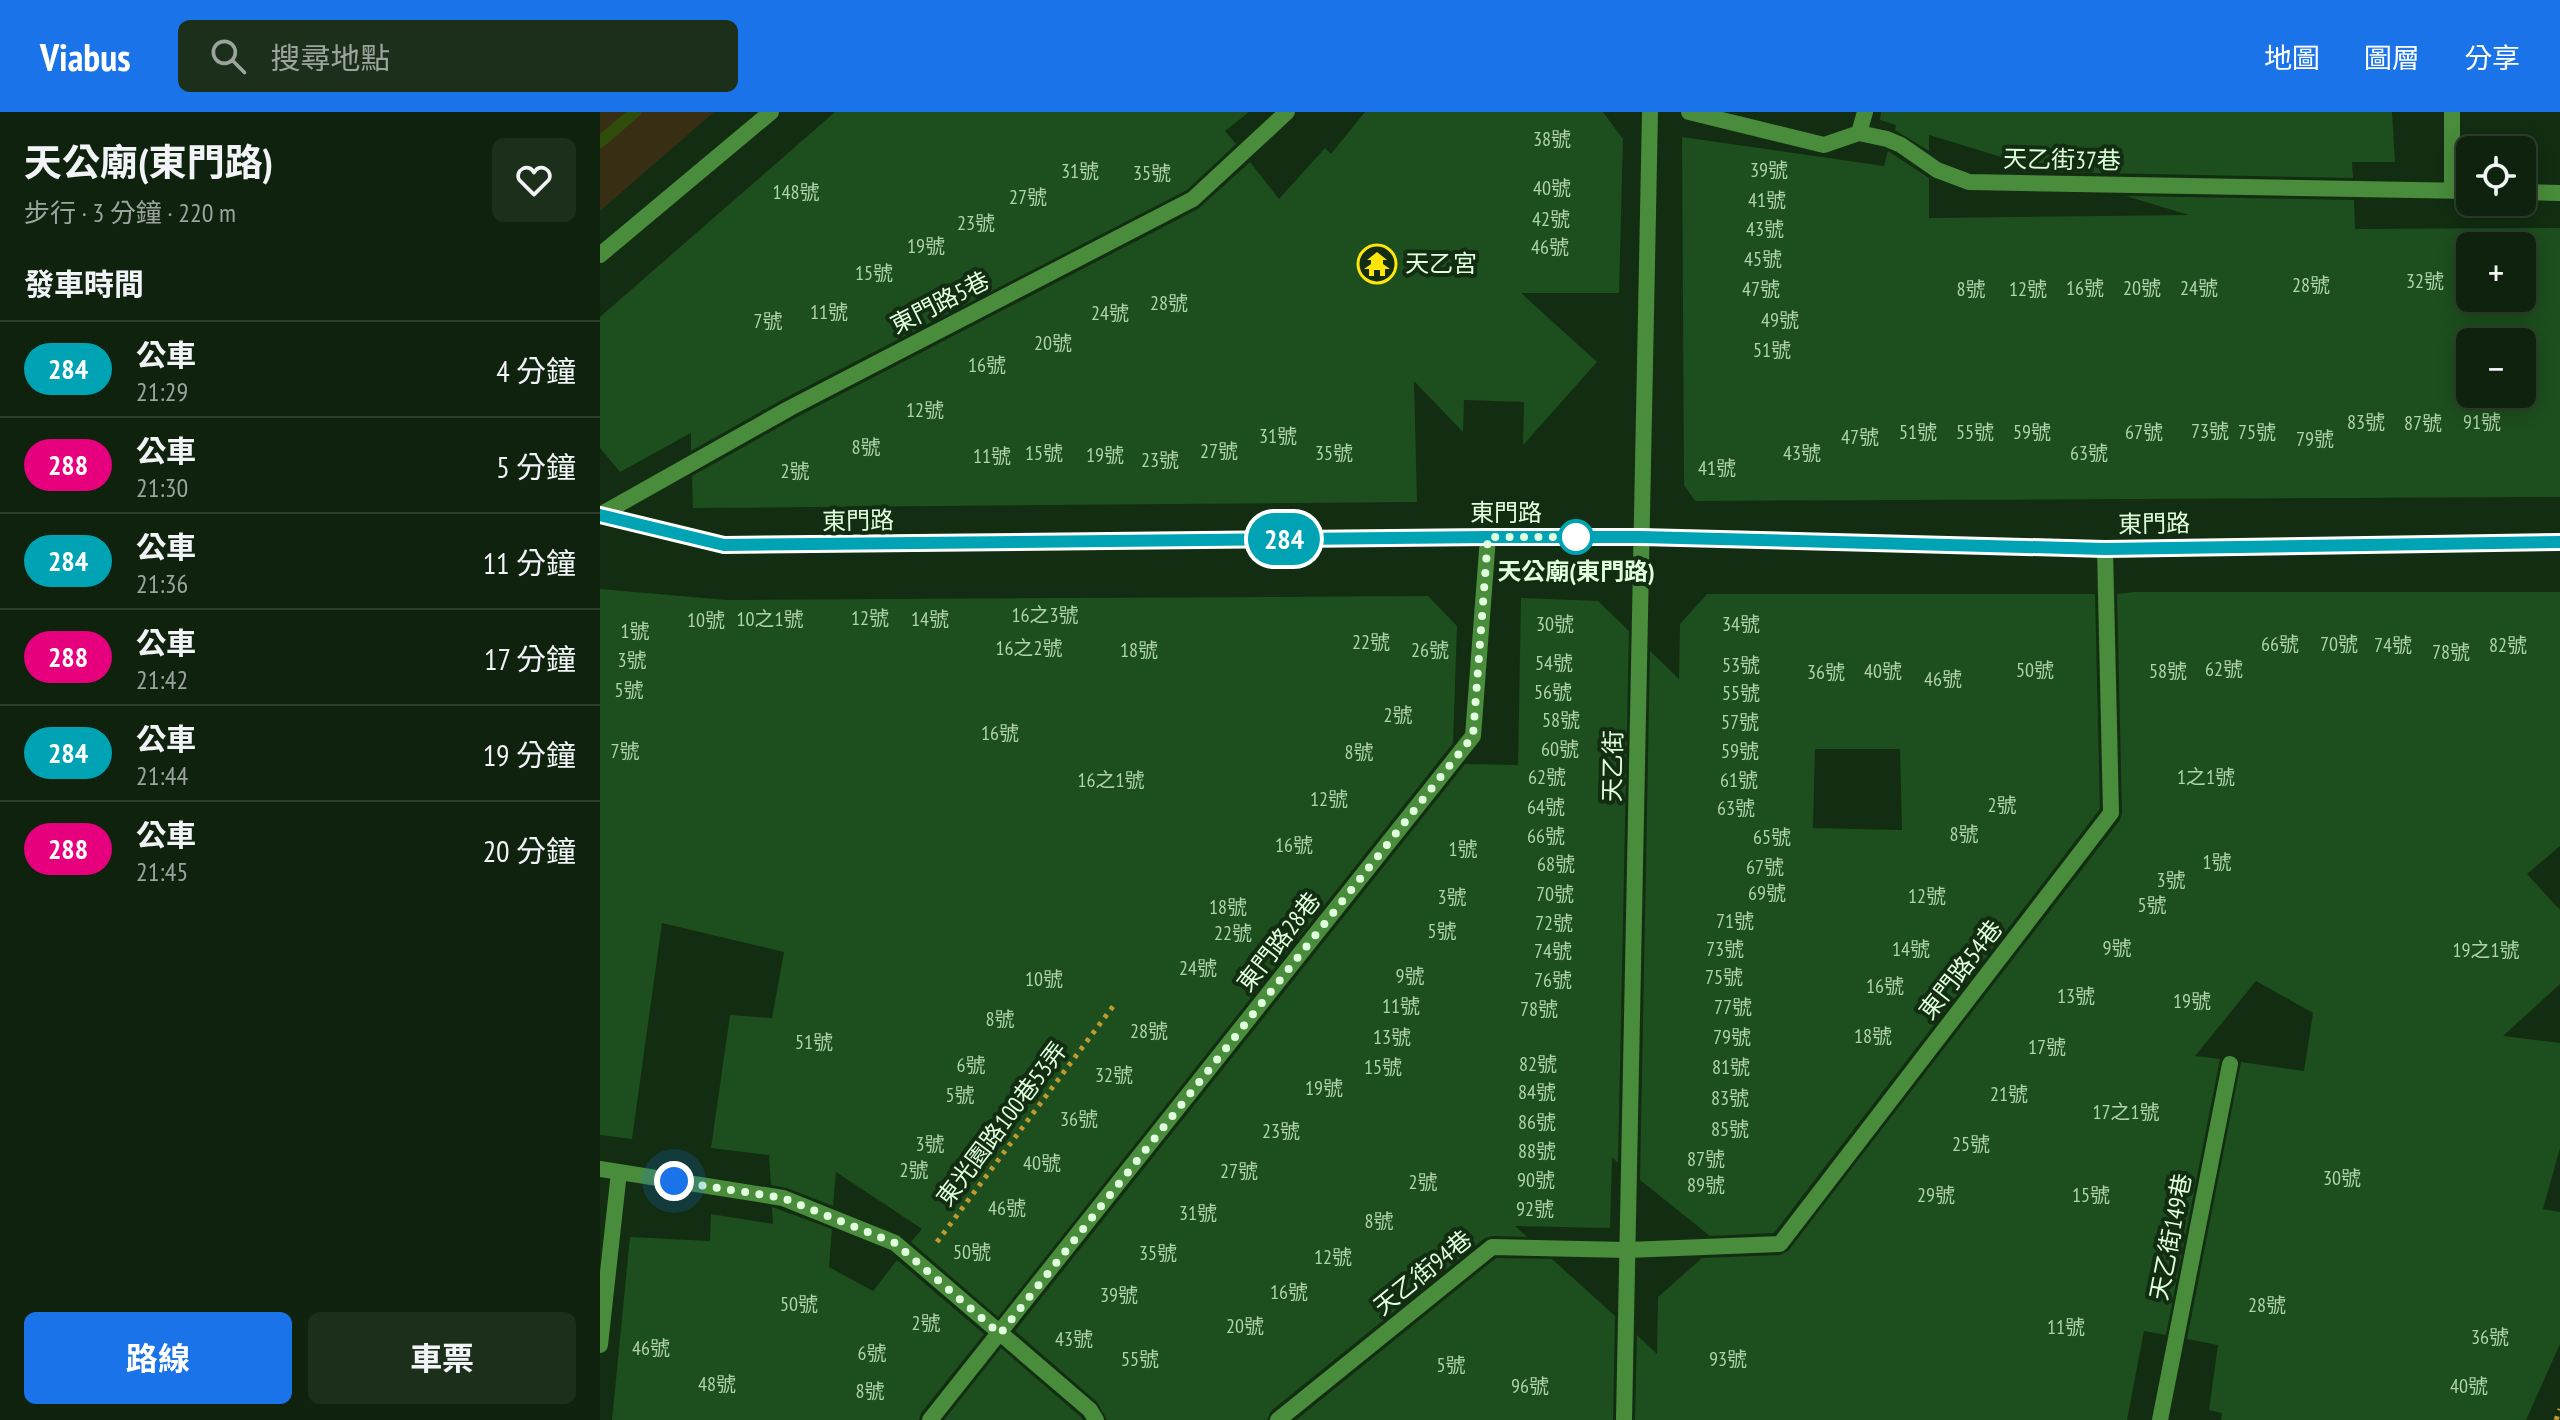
<!DOCTYPE html>
<html lang="zh-TW">
<meta charset="utf-8">
<style>
:root{--surface:#0e220d;--page:#1c2f1b;--text:#f1f3f6;--muted:#9ba49d;--line:#2e3f2e;--accent:#1a73e8}
body{margin:0;font-family:"PT Sans Narrow","Noto Sans TC",sans-serif;background:var(--page);color:var(--text);height:100vh;display:flex;flex-direction:column;font-size:30px;white-space:nowrap}
*{box-sizing:border-box;margin:0}
p{font-size:26px;color:var(--muted)}
.icon{flex:none;width:44px;height:44px;fill:none;stroke:currentColor;stroke-width:2;stroke-linecap:round;stroke-linejoin:round}
.map{position:relative;flex:1;overflow:hidden}
.side{display:flex;flex-direction:column;background:var(--surface);width:600px}
.side>*{flex:none}
.badge{padding:0 16px;border-radius:26px;font-size:28px;line-height:52px}
.fabs{position:absolute;left:1856px;top:24px;display:grid;gap:16px}
.fabs a{display:grid;place-items:center;width:80px;height:80px;border-radius:12px;background:var(--surface);box-shadow:0 4px 20px #0003,0 0 0 2px var(--line);font-size:40px}
.you{position:absolute;width:40px;height:40px;margin:-20px;border:6px solid #fff;border-radius:50%;background:#1a73e8;box-shadow:0 0 0 12px #1a73e833}
.map>.badge{position:absolute;translate:-50% -50%;box-shadow:0 0 0 4px #fff}
h2{padding:0 24px;font-size:30px;line-height:72px}
.round{display:grid;place-items:center;flex:none;width:84px;height:84px;border-radius:12px;background:var(--page)}
.summary{display:flex;align-items:center;justify-content:space-between;height:136px;padding:0 24px}
h1{font-size:38px;font-weight:700;line-height:60px}
.cta{display:flex;gap:16px;margin-top:auto;padding:16px 24px}
.cta a{flex:1;height:92px;border-radius:12px;background:var(--accent);color:#fff;font-size:32px;font-weight:700;line-height:92px;text-align:center}
.cta a+a{background:var(--page);color:var(--text)}
ul{padding:0;list-style:none}
li{display:flex;align-items:center;gap:24px;height:96px;padding:0 24px;border-top:2px solid var(--line)}
li div{flex:1}
li b{display:block;font-size:30px}
li em{font-style:normal}
li .badge{min-width:88px;font-weight:700;text-align:center}
header{display:flex;align-items:center;gap:48px;box-sizing:border-box;height:112px;padding:0 40px;background:var(--accent);color:#fff}
header strong{font-size:38px}
nav{display:flex;gap:44px;margin-inline-start:auto;font-size:28px}
.search{width:560px;height:72px;background:var(--page);display:flex;align-items:center;gap:20px;box-sizing:border-box;padding:0 28px;border-radius:12px;color:var(--muted);font-size:30px}
main{display:flex;flex:1;min-height:0}
.map>svg:first-child{display:block}
</style>
<header>
<strong>Viabus</strong>
<div class="search"><svg class="icon" aria-label="search" viewBox="0 0 24 24"><circle cx="10" cy="10" r="6"/><path d="M15 15l6 6"/></svg>搜尋地點</div>
<nav><a>地圖</a><a>圖層</a><a>分享</a></nav>
</header>
<main>
<section class="side">
<div class="summary"><div><h1>天公廟(東門路)</h1><p>步行 · 3 分鐘 · 220 m</p></div><a class="round"><svg class="icon" aria-label="heart" viewBox="0 0 24 24"><path d="M12 20l-8-8c-3-5 5-10 8-4 3-6 11-1 8 4z"/></svg></a></div>
<h2>發車時間</h2>
<ul>
<li><span class="badge" style="background:#00a3b4;color:#fff">284</span><div><b>公車</b><p>21:29</p></div><em>4 分鐘</em></li>
<li><span class="badge" style="background:#e6007e;color:#fff">288</span><div><b>公車</b><p>21:30</p></div><em>5 分鐘</em></li>
<li><span class="badge" style="background:#00a3b4;color:#fff">284</span><div><b>公車</b><p>21:36</p></div><em>11 分鐘</em></li>
<li><span class="badge" style="background:#e6007e;color:#fff">288</span><div><b>公車</b><p>21:42</p></div><em>17 分鐘</em></li>
<li><span class="badge" style="background:#00a3b4;color:#fff">284</span><div><b>公車</b><p>21:44</p></div><em>19 分鐘</em></li>
<li><span class="badge" style="background:#e6007e;color:#fff">288</span><div><b>公車</b><p>21:45</p></div><em>20 分鐘</em></li>
</ul>
<div class="cta"><a>路線</a><a>車票</a></div>
</section>
<div class="map">
<svg width="1960" height="1308" viewBox="0 0 1960 1308">
<rect width="100%" height="100%" fill="#122d11"/>
<path fill="#372e14" d="M 0,0 L 114,0 L 0,99 Z"/>
<g fill="none" stroke-linecap="round" stroke-linejoin="round">
<path stroke="#304c0b" stroke-width="12" d="M 0,30 L 35,0"/>
</g>
<path fill="#1d4e1d" fill-rule="evenodd" d="M 235,0 L 649,0 L 625,19 L 636,32 L 587,78 L 185,286 L 91,339 L 91,321 L 20,360 L 0,336 L 0,205 Z
M 765,0 L 1003,0 L 1023,27 L 1019,181 L 921,181 L 997,250 L 923,333 L 924,290 L 864,288 L 863,320 L 814,269 L 817,390 L 93,396 L 92,364 L 195,306 L 598,97 L 650,50 L 679,87 L 725,36 L 731,42 Z
M 1281,0 L 1792,0 L 1795,50 L 1752,50 L 1753,66 L 1450,60 L 1329,23 L 1329,39 L 1295,18 L 1296,13 L 1280,8 Z
M 1082,25 L 1284,54 L 1288,39 L 1329,66 L 1329,106 L 1589,103 L 1526,84 L 1754,88 L 1755,117 L 1960,116 L 1960,385 L 1095,389 L 1084,373 ZM 1870,134 L 1922,134 L 1922,186 L 1870,186 ZM 1870,230 L 1922,230 L 1922,282 L 1870,282 Z
M 0,477 L 127,488 L 828,484 L 857,514 L 853,631 L 398,1205 L 311,1130 L 322,1117 L 236,1060 L 233,1094 L 187,1076 L 171,1073 L 169,1043 L 111,1036 L 130,903 L 172,906 L 184,840 L 62,811 L 32,1027 L 0,1023 Z
M 1534,480 L 1960,480 L 1960,734 L 1927,762 L 1960,798 L 1960,872 L 1903,924 L 1960,931 L 1960,1036 L 1943,1097 L 1960,1100 L 1960,1232 L 1926,1308 L 1621,1308 L 1622,1301 L 1609,1298 L 1618,1233 L 1587,1227 L 1641,950 L 1704,959 L 1713,901 L 1656,869 L 1595,944 L 1620,947 L 1566,1223 L 1544,1219 L 1527,1308 L 1035,1308 L 1037,1223 L 1057,1242 L 1058,1185 L 1102,1146 L 1180,1143 L 1188,1139 L 1520,708 L 1522,701 L 1517,482 Z
M 1107,482 L 1495,482 L 1500,697 L 1174,1121 L 1110,1124 L 1040,1068 L 1050,539 L 1079,567 L 1080,512 ZM 1215,637 L 1300,637 L 1302,718 L 1213,716 Z
M 921,486 L 998,489 L 1029,519 L 1018,1051 L 1012,1045 L 1010,1116 L 915,1114 L 927,1125 L 892,1124 L 885,1126 L 671,1299 L 667,1308 L 507,1308 L 497,1290 L 415,1219 L 865,652 L 918,653 Z
M 172,1095 L 232,1117 L 229,1155 L 273,1179 L 297,1148 L 384,1222 L 321,1301 L 319,1308 L 12,1308 L 30,1125 L 110,1129 L 111,1102 L 173,1112 Z
M 896,1146 L 952,1147 L 1015,1204 L 1013,1308 L 696,1308 Z
M 401,1236 L 481,1305 L 483,1308 L 344,1308 Z"/>
<g fill="none" stroke-linecap="round" stroke-linejoin="round">
<path stroke="#c09a30" stroke-width="5" stroke-dasharray="4 6" stroke-linecap="butt" d="M 337,1130 L 514,893
M 1956,1308 L 1960,1297"/>
<path stroke="#498c3c" stroke-width="16" d="M 1089,0 L 1224,33 L 1259,21 L 1287,27 L 1301,33 L 1337,58 L 1369,70 L 1870,79
M 1852,0 L 1852,79
M 1259,21 L 1265,0
M 1922,80 L 1960,81
M 0,403 L 190,296 L 593,87 L 687,0
M 0,1057 L 183,1086 L 295,1131 L 490,1298 L 496,1308
M 0,1233 L 19,1060
M 330,1308 L 873,624 L 888,425
M 678,1308 L 892,1135 L 1027,1138 L 1180,1132 L 1511,701 L 1505,437
M 1560,1308 L 1630,952"/>
<path stroke="#498c3c" stroke-width="16" d="M 0,143 L 171,0
M 0,403 L 124,433 L 888,425 L 1041,425 L 1505,437 L 1960,430
M 1024,1308 L 1050,0"/>
</g>
<g fill="none" stroke-linecap="round" stroke-linejoin="round">
<defs>
<path id="line" d="M 0,403 L 124,433 L 888,425 L 1041,425 L 1505,437 L 1960,430"/>
</defs>
<use href="#line" stroke="#fff" stroke-width="18"/>
<use href="#line" stroke="#00a3b4" stroke-width="12"/>
<path stroke="#e0ffdd" stroke-width="8" stroke-dasharray="0 14.4" d="M 74,1069 L 183,1086 L 295,1131 L 400,1222 L 873,624 L 888,425 L 980,425 L 976,425"/>
</g>
<defs>
<symbol id="temple-ring" viewBox="-11 -11 22 22"><circle r="9.5" fill="#122d11" stroke="#ffe509" stroke-width="1.5"/><path d="M0-6L5-2H3V0L6.5 2.5H4V6H1.5V3h-3V6H-4V2.5H-6.5L-3 0V-2H-5Z" fill="#ffe509"/></symbol>
</defs>
<g fill-rule="evenodd">
<use href="#temple-ring" x="755" y="130" width="44" height="44"/>
</g>
<circle fill="#fff" stroke="#00a3b4" stroke-width="4" cx="976" cy="425" r="16"/>
<g text-anchor="middle" stroke-width="8" stroke-linejoin="round" paint-order="stroke">
<g font-size="20" fill="#afd3ad">
<text x="952" y="34">38號</text>
<text x="1169" y="65">39號</text>
<text x="480" y="66">31號</text>
<text x="552" y="68">35號</text>
<text x="952" y="83">40號</text>
<text x="196" y="87">148號</text>
<text x="428" y="92">27號</text>
<text x="1167" y="95">41號</text>
<text x="951" y="114">42號</text>
<text x="376" y="118">23號</text>
<text x="1165" y="124">43號</text>
<text x="326" y="141">19號</text>
<text x="950" y="142">46號</text>
<text x="1163" y="154">45號</text>
<text x="274" y="168">15號</text>
<text x="1825" y="176">32號</text>
<text x="1711" y="180">28號</text>
<text x="1485" y="183">16號</text>
<text x="1542" y="183">20號</text>
<text x="1599" y="183">24號</text>
<text x="1161" y="184">47號</text>
<text x="1371" y="184">8號</text>
<text x="1428" y="184">12號</text>
<text x="569" y="198">28號</text>
<text x="229" y="207">11號</text>
<text x="510" y="208">24號</text>
<text x="1180" y="215">49號</text>
<text x="168" y="216">7號</text>
<text x="453" y="238">20號</text>
<text x="1172" y="245">51號</text>
<text x="387" y="260">16號</text>
<text x="325" y="305">12號</text>
<text x="1766" y="317">83號</text>
<text x="1882" y="317">91號</text>
<text x="1823" y="318">87號</text>
<text x="1610" y="326">73號</text>
<text x="1318" y="327">51號</text>
<text x="1375" y="327">55號</text>
<text x="1432" y="327">59號</text>
<text x="1544" y="327">67號</text>
<text x="1657" y="327">75號</text>
<text x="678" y="331">31號</text>
<text x="1260" y="332">47號</text>
<text x="1715" y="334">79號</text>
<text x="266" y="342">8號</text>
<text x="619" y="346">27號</text>
<text x="444" y="348">15號</text>
<text x="734" y="348">35號</text>
<text x="1202" y="348">43號</text>
<text x="1489" y="348">63號</text>
<text x="505" y="350">19號</text>
<text x="392" y="351">11號</text>
<text x="560" y="355">23號</text>
<text x="1117" y="363">41號</text>
<text x="195" y="366">2號</text>
<text x="445" y="510">16之3號</text>
<text x="270" y="513">12號</text>
<text x="170" y="514">10之1號</text>
<text x="330" y="514">14號</text>
<text x="106" y="515">10號</text>
<text x="955" y="519">30號</text>
<text x="1141" y="519">34號</text>
<text x="35" y="526">1號</text>
<text x="771" y="537">22號</text>
<text x="1680" y="539">66號</text>
<text x="1739" y="539">70號</text>
<text x="1793" y="540">74號</text>
<text x="1908" y="540">82號</text>
<text x="429" y="543">16之2號</text>
<text x="539" y="545">18號</text>
<text x="830" y="545">26號</text>
<text x="1851" y="547">78號</text>
<text x="32" y="555">3號</text>
<text x="954" y="558">54號</text>
<text x="1141" y="560">53號</text>
<text x="1624" y="564">62號</text>
<text x="1435" y="565">50號</text>
<text x="1283" y="566">40號</text>
<text x="1568" y="566">58號</text>
<text x="1226" y="567">36號</text>
<text x="1343" y="574">46號</text>
<text x="29" y="585">5號</text>
<text x="953" y="587">56號</text>
<text x="1141" y="588">55號</text>
<text x="798" y="610">2號</text>
<text x="961" y="615">58號</text>
<text x="1140" y="617">57號</text>
<text x="400" y="628">16號</text>
<text x="960" y="644">60號</text>
<text x="25" y="646">7號</text>
<text x="1140" y="646">59號</text>
<text x="759" y="647">8號</text>
<text x="947" y="672">62號</text>
<text x="1606" y="672">1之1號</text>
<text x="511" y="675">16之1號</text>
<text x="1139" y="675">61號</text>
<text x="729" y="694">12號</text>
<text x="1402" y="700">2號</text>
<text x="946" y="702">64號</text>
<text x="1136" y="703">63號</text>
<text x="1364" y="729">8號</text>
<text x="946" y="731">66號</text>
<text x="1172" y="732">65號</text>
<text x="694" y="740">16號</text>
<text x="863" y="744">1號</text>
<text x="1617" y="757">1號</text>
<text x="956" y="759">68號</text>
<text x="1165" y="762">67號</text>
<text x="1571" y="775">3號</text>
<text x="1167" y="788">69號</text>
<text x="955" y="789">70號</text>
<text x="1327" y="791">12號</text>
<text x="852" y="792">3號</text>
<text x="1552" y="800">5號</text>
<text x="628" y="802">18號</text>
<text x="1135" y="816">71號</text>
<text x="954" y="818">72號</text>
<text x="842" y="826">5號</text>
<text x="633" y="828">22號</text>
<text x="1517" y="843">9號</text>
<text x="1125" y="844">73號</text>
<text x="1311" y="844">14號</text>
<text x="1886" y="845">19之1號</text>
<text x="953" y="846">74號</text>
<text x="598" y="863">24號</text>
<text x="810" y="871">9號</text>
<text x="1124" y="872">75號</text>
<text x="444" y="874">10號</text>
<text x="953" y="875">76號</text>
<text x="1285" y="881">16號</text>
<text x="1476" y="891">13號</text>
<text x="1592" y="896">19號</text>
<text x="801" y="901">11號</text>
<text x="1133" y="902">77號</text>
<text x="939" y="904">78號</text>
<text x="400" y="914">8號</text>
<text x="549" y="926">28號</text>
<text x="1273" y="931">18號</text>
<text x="792" y="932">13號</text>
<text x="1132" y="932">79號</text>
<text x="214" y="937">51號</text>
<text x="1447" y="942">17號</text>
<text x="938" y="959">82號</text>
<text x="371" y="960">6號</text>
<text x="783" y="962">15號</text>
<text x="1131" y="962">81號</text>
<text x="514" y="970">32號</text>
<text x="724" y="983">19號</text>
<text x="937" y="987">84號</text>
<text x="1409" y="989">21號</text>
<text x="360" y="990">5號</text>
<text x="1130" y="993">83號</text>
<text x="1526" y="1007">17之1號</text>
<text x="479" y="1014">36號</text>
<text x="937" y="1017">86號</text>
<text x="1130" y="1024">85號</text>
<text x="681" y="1026">23號</text>
<text x="330" y="1039">3號</text>
<text x="1371" y="1039">25號</text>
<text x="937" y="1046">88號</text>
<text x="1106" y="1054">87號</text>
<text x="442" y="1058">40號</text>
<text x="314" y="1065">2號</text>
<text x="639" y="1066">27號</text>
<text x="1742" y="1073">30號</text>
<text x="936" y="1075">90號</text>
<text x="823" y="1077">2號</text>
<text x="1106" y="1080">89號</text>
<text x="1336" y="1090">29號</text>
<text x="1491" y="1090">15號</text>
<text x="407" y="1103">46號</text>
<text x="935" y="1104">92號</text>
<text x="598" y="1108">31號</text>
<text x="779" y="1116">8號</text>
<text x="372" y="1147">50號</text>
<text x="558" y="1148">35號</text>
<text x="733" y="1152">12號</text>
<text x="689" y="1187">16號</text>
<text x="519" y="1190">39號</text>
<text x="199" y="1199">50號</text>
<text x="1667" y="1200">28號</text>
<text x="326" y="1218">2號</text>
<text x="645" y="1221">20號</text>
<text x="1466" y="1222">11號</text>
<text x="1890" y="1232">36號</text>
<text x="474" y="1234">43號</text>
<text x="51" y="1243">46號</text>
<text x="272" y="1248">6號</text>
<text x="540" y="1254">55號</text>
<text x="1128" y="1254">93號</text>
<text x="851" y="1260">5號</text>
<text x="117" y="1279">48號</text>
<text x="930" y="1281">96號</text>
<text x="1869" y="1281">40號</text>
<text x="270" y="1286">8號</text>
</g>
<g font-size="24" fill="#e0ffdd" stroke="#122d11">
<text transform="translate(1462 48) rotate(1)" y="8">天乙街37巷</text>
<text transform="translate(340 191) rotate(-27)" y="8">東門路5巷</text>
<text x="906" y="409">東門路</text>
<text transform="translate(258 409) rotate(-1)" y="8">東門路</text>
<text transform="translate(1554 412) rotate(-1)" y="8">東門路</text>
<text transform="translate(1013 654) rotate(-89)" y="8">天乙街</text>
<text transform="translate(679 830) rotate(-52)" y="8">東門路28巷</text>
<text transform="translate(1361 858) rotate(-52)" y="8">東門路54巷</text>
<text transform="translate(402 1012) rotate(-53)" y="8">東光園路100巷53弄</text>
<text transform="translate(1571 1125) rotate(-79)" y="8">天乙街149巷</text>
<text transform="translate(823 1161) rotate(-39)" y="8">天乙街94巷</text>
</g>
<g font-size="24" fill="#e0ffdd" stroke="#122d11" text-anchor="start">
<text x="805" y="160">天乙宮</text>
</g>
<g font-size="24" font-weight="bold" fill="#e0ffdd" stroke="#122d11">
<text x="976" y="468">天公廟(東門路)</text>
</g>
</g>
</svg>
<div class="fabs">
<a><svg class="icon" aria-label="locate" viewBox="0 0 24 24"><circle cx="12" cy="12" r="6"/><path d="M12 2v4M12 18v4M2 12h4M18 12h4"/></svg></a>
<a>+</a>
<a>−</a>
</div>
<div class="you" style="left:74px;top:1069px"></div>
<b class="badge" style="left:684px;top:427px;background:#00a3b4;color:#fff">284</b>
</div>
</main>
